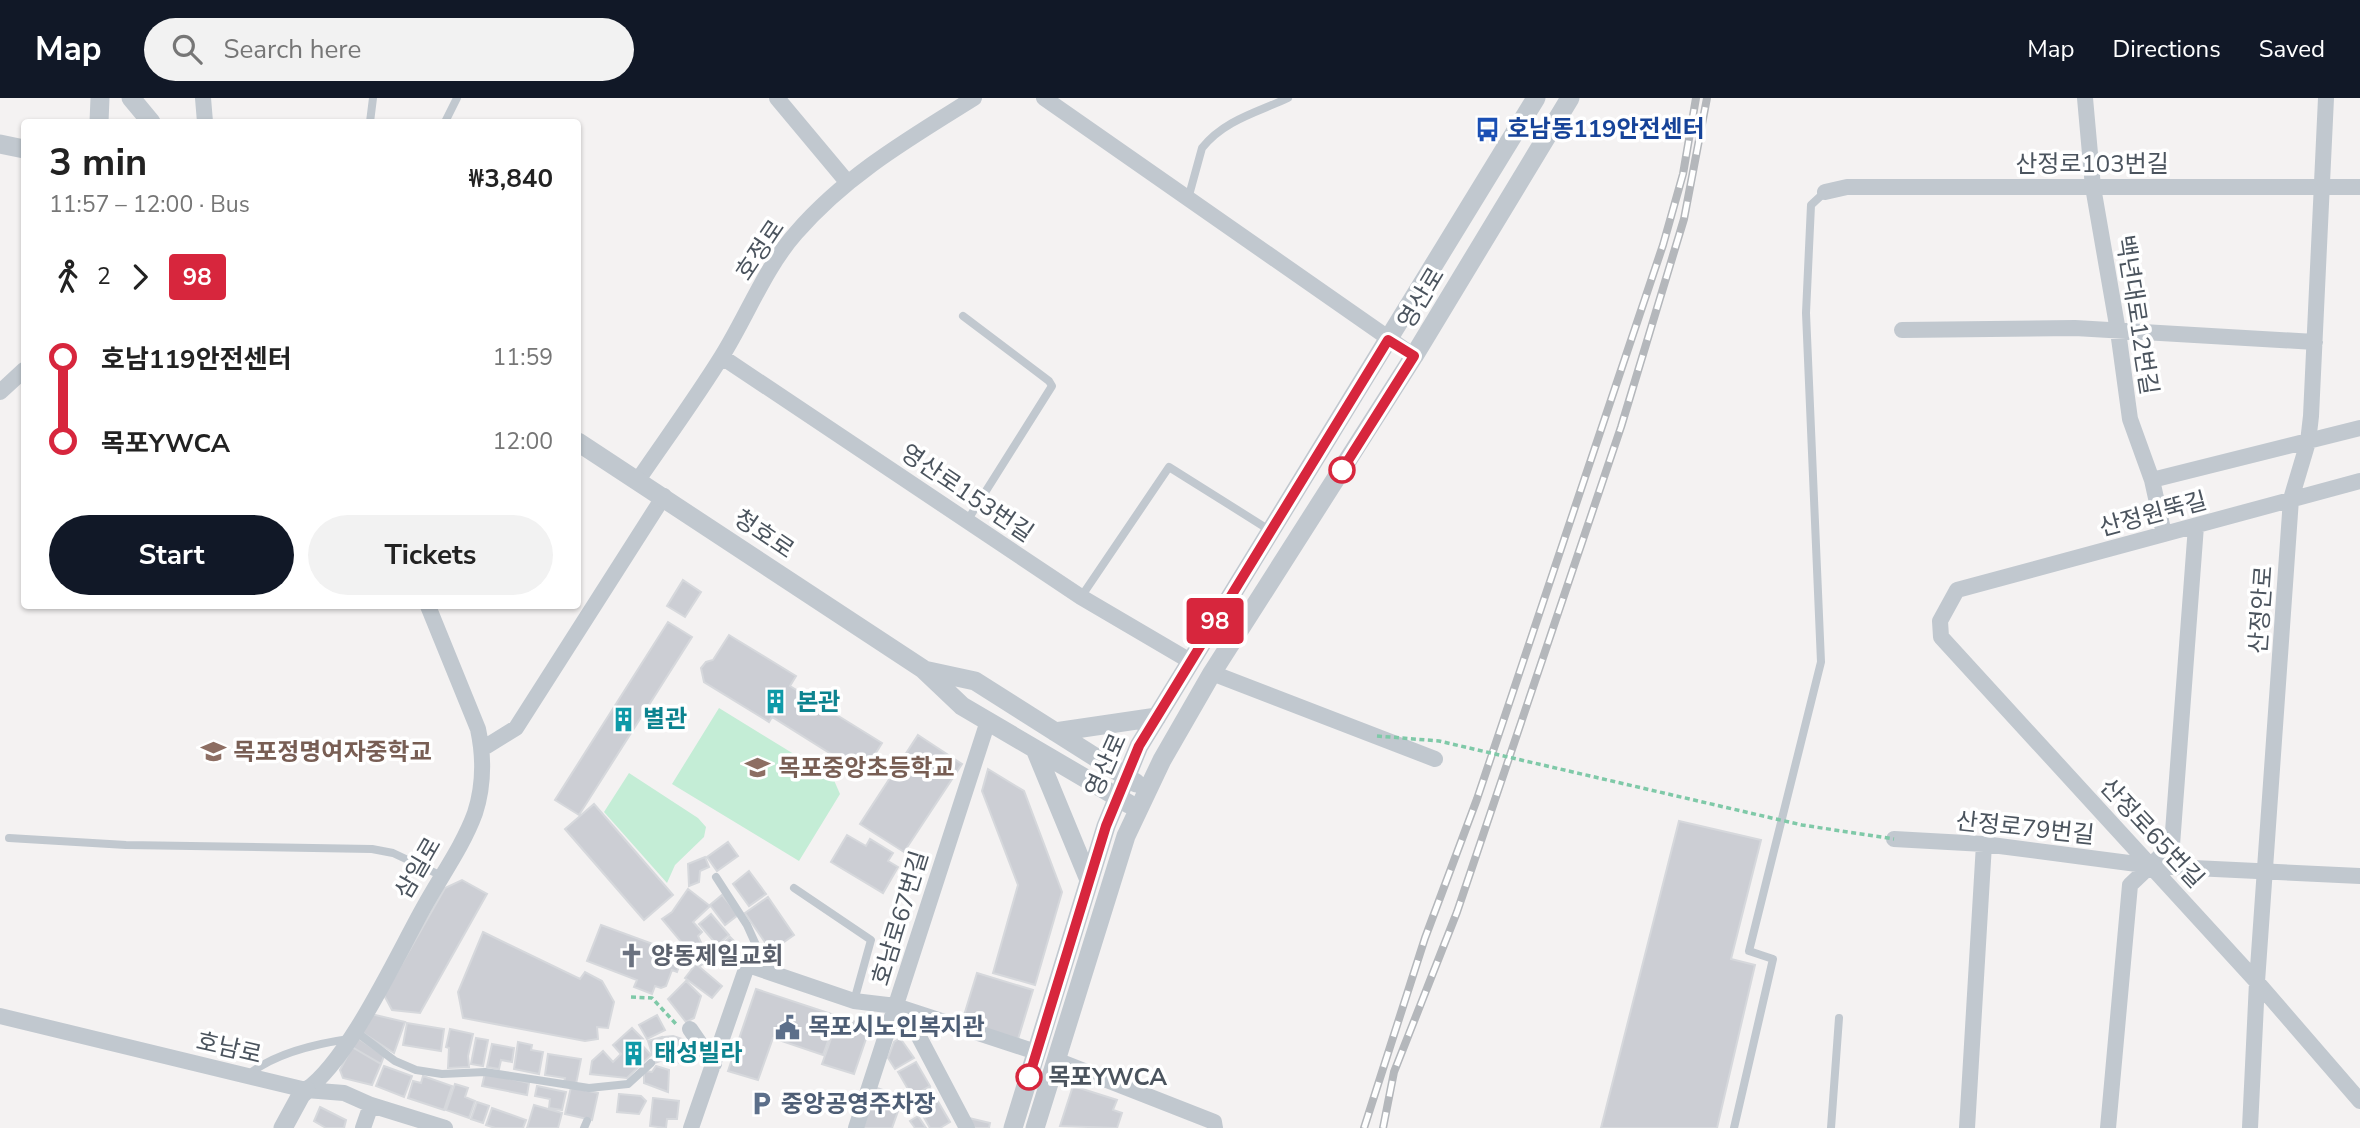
<!DOCTYPE html>
<meta charset="utf-8">
<style>
:root{--surface:#fff;--page:#f2f2f2;--text:#222;--muted:#767676;--accent:#111827}
body{margin:0;font-family:"Nunito Sans","Noto Sans KR",sans-serif;background:var(--page);color:var(--text);height:100vh;display:flex;flex-direction:column;font-size:26px;white-space:nowrap}
*{box-sizing:border-box;margin:0}
p{font-size:23px;color:var(--muted)}
.icon{flex:none;width:38px;height:38px;fill:none;stroke:currentColor;stroke-width:2;stroke-linecap:round;stroke-linejoin:round}
.map{position:relative;flex:1;overflow:hidden}
.side{position:absolute;left:21px;top:21px;width:560px;height:490px;display:flex;flex-direction:column;background:var(--surface);border-radius:7px;box-shadow:0 2px 5px #0004}
.side>*{flex:none}
.badge{padding:0 14px;border-radius:5px;font-size:24px;line-height:46px}
.map>.badge{position:absolute;translate:-50% -50%;box-shadow:0 0 0 4px #fff}
.legs{display:flex;align-items:center;gap:10px;height:77px;padding:0 28px;font-size:23px}
.legs p{margin-inline-start:auto}
.summary{display:flex;align-items:center;justify-content:space-between;height:119px;padding:0 28px}
h1{font-size:38px;font-weight:700;line-height:52px}
.action{display:flex;gap:14px;margin-top:auto;padding:14px 28px}
.action a{flex:1;height:80px;border-radius:42px;background:var(--accent);color:#fff;font-size:28px;font-weight:700;line-height:80px;text-align:center}
.action a+a{background:var(--page);color:var(--text)}
ul{padding:0 28px;list-style:none}
li{display:flex;align-items:center;gap:24px;height:84px;font-size:26px}
li i{display:grid;place-items:center;width:10px;height:100%;margin:0 9px;background:currentColor}
li i::after{content:'';width:18px;height:18px;margin:-9px;border:5px solid;border-radius:50%;background:var(--surface)}
li p{margin-inline-start:auto}
li:first-child i{background:linear-gradient(#0000 50%,currentColor 0)}
li:last-child i{background:linear-gradient(currentColor 50%,#0000 0)}
header{display:flex;align-items:center;gap:42px;box-sizing:border-box;height:98px;padding:0 35px;background:var(--accent);color:#fff}
header strong{font-size:33px}
nav{display:flex;gap:38px;margin-inline-start:auto;font-size:24px}
.search{width:490px;height:63px;background:var(--page);display:flex;align-items:center;gap:18px;box-sizing:border-box;padding:0 24px;border-radius:38px;color:var(--muted);font-size:26px}
.map>svg:first-child{display:block}
</style>
<header>
<strong>Map</strong>
<div class="search"><svg class="icon" aria-label="search" viewBox="0 0 24 24"><circle cx="10" cy="10" r="6"/><path d="M15 15l6 6"/></svg>Search here</div>
<nav><a>Map</a><a>Directions</a><a>Saved</a></nav>
</header>
<div class="map">
<svg width="2360" height="1030" viewBox="0 0 2360 1030">
<rect width="100%" height="100%" fill="#f4f2f2"/>
<path fill="#c4edd6" d="M 719,610 L 833,680 L 840,696 L 799,763 L 672,686 Z
M 629,675 L 698,720 L 706,729 L 704,739 L 675,767 L 667,785 L 604,714 Z"/>
<path fill="#ccced4" stroke="#d6d8dc" stroke-width="2" d="M 683,482 L 701,494 L 685,519 L 667,508 Z
M 668,524 L 692,539 L 579,717 L 555,702 Z
M 729,537 L 796,578 L 790,588 L 882,645 L 863,676 L 772,619 L 769,624 L 704,584 L 701,570 L 706,564 L 713,562 Z
M 918,637 L 962,666 L 904,754 L 860,726 Z
M 988,671 L 1024,693 L 1062,794 L 1035,887 L 993,875 L 1018,787 L 982,693 Z
M 594,706 L 673,797 L 644,822 L 565,731 Z
M 1679,723 L 1761,742 L 1731,861 L 1755,867 L 1717,1030 L 1601,1030 Z
M 847,737 L 866,748 L 870,741 L 893,755 L 888,763 L 898,769 L 883,795 L 831,764 Z
M 728,744 L 738,758 L 717,773 L 707,759 Z
M 705,759 L 709,769 L 700,773 L 699,784 L 689,788 L 688,766 Z
M 749,773 L 766,796 L 749,808 L 733,786 Z
M 462,782 L 487,796 L 420,915 L 392,912 L 384,897 L 445,790 Z
M 688,791 L 710,808 L 693,824 L 702,834 L 698,838 L 703,849 L 692,857 L 662,821 L 672,814 Z
M 722,797 L 738,817 L 725,827 L 710,807 Z
M 768,799 L 794,837 L 771,853 L 745,815 Z
M 711,816 L 729,837 L 717,847 L 699,826 Z
M 601,827 L 683,857 L 677,874 L 672,872 L 666,888 L 661,890 L 655,888 L 652,896 L 634,889 L 637,882 L 587,863 Z
M 483,834 L 580,881 L 585,874 L 602,883 L 614,904 L 608,930 L 597,929 L 598,941 L 585,943 L 463,920 L 458,894 Z
M 730,839 L 739,848 L 727,859 L 718,850 Z
M 712,844 L 718,854 L 700,868 L 693,858 Z
M 696,866 L 722,888 L 712,900 L 685,880 Z
M 977,875 L 1033,892 L 1018,941 L 962,924 Z
M 686,883 L 701,898 L 694,920 L 686,924 L 668,901 Z
M 756,891 L 837,918 L 823,957 L 773,940 L 758,982 L 728,973 Z
M 371,916 L 405,924 L 394,955 L 360,933 Z
M 657,917 L 665,932 L 647,941 L 639,927 Z
M 839,918 L 870,929 L 854,976 L 822,966 Z
M 407,925 L 444,931 L 441,953 L 403,947 Z
M 632,930 L 643,941 L 639,944 L 651,957 L 627,980 L 590,976 L 592,963 L 603,953 L 613,964 L 621,956 L 613,947 Z
M 450,931 L 473,936 L 468,958 L 469,969 L 448,970 L 449,950 L 446,949 Z
M 673,938 L 688,943 L 691,958 L 689,967 L 672,963 L 663,939 Z
M 662,939 L 669,960 L 655,965 L 648,943 Z
M 358,940 L 384,958 L 381,966 L 352,949 Z
M 476,940 L 488,942 L 483,968 L 471,966 Z
M 900,940 L 914,960 L 895,971 L 888,960 L 894,944 Z
M 518,944 L 532,947 L 531,952 L 543,954 L 539,976 L 514,971 Z
M 492,946 L 514,950 L 512,964 L 501,962 L 499,971 L 487,969 Z
M 352,949 L 381,966 L 372,987 L 343,980 L 340,972 Z
M 548,956 L 581,961 L 576,986 L 564,984 L 565,980 L 545,977 Z
M 916,964 L 930,988 L 912,998 L 898,974 Z
M 384,968 L 412,978 L 404,999 L 376,988 Z
M 656,968 L 669,972 L 668,994 L 644,985 L 644,973 L 652,974 Z
M 485,975 L 529,985 L 527,997 L 482,988 Z
M 423,978 L 452,988 L 444,1012 L 408,1000 L 413,983 L 421,985 Z
M 455,986 L 468,990 L 465,999 L 475,1003 L 469,1020 L 446,1012 Z
M 537,988 L 566,994 L 562,1012 L 549,1010 L 550,1001 L 535,998 Z
M 1073,988 L 1117,1002 L 1113,1012 L 1122,1015 L 1117,1030 L 1060,1028 Z
M 571,989 L 598,995 L 592,1022 L 565,1016 Z
M 877,990 L 903,999 L 892,1030 L 863,1030 Z
M 930,990 L 950,1024 L 940,1030 L 930,1030 L 913,1000 Z
M 619,996 L 641,998 L 646,1003 L 639,1016 L 617,1014 Z
M 653,1000 L 679,1003 L 677,1021 L 667,1021 L 666,1030 L 650,1028 Z
M 477,1004 L 489,1008 L 483,1025 L 471,1021 Z
M 534,1007 L 562,1015 L 558,1030 L 527,1030 Z
M 320,1009 L 346,1022 L 344,1030 L 326,1030 L 314,1023 Z
M 492,1010 L 526,1022 L 523,1030 L 495,1030 L 486,1027 Z
M 918,1018 L 926,1030 L 915,1030 L 910,1023 Z
M 969,1020 L 990,1025 L 989,1030 L 975,1030 Z"/>
<g fill="none" stroke-linecap="round" stroke-linejoin="round">
<path stroke="#7fc9a8" stroke-width="3.5" stroke-dasharray="5 3.5" stroke-linecap="butt" d="M 631,899 L 652,900 L 676,926"/>
<path stroke="#c1c8cf" stroke-width="8" d="M 370,24 L 373,0
M 445,24 L 457,0
M 1188,101 L 1202,50 C 1224,22 1258,14 1288,0
M 963,218 L 1049,283 L 1052,288 L 967,423
M 1081,499 L 1169,369 L 1271,433
M 9,740 L 126,747 L 372,751 L 393,755 L 442,778
M 716,779 L 747,827 L 756,847 L 751,868
M 794,790 L 871,842 L 854,903
M 355,933 L 395,963 L 416,972 L 442,976 L 485,974 L 589,990 L 628,986 L 651,965
M 248,977 C 275,955 314,946 349,941
M 584,1030 L 587,1023
M 1734,1030 L 1773,861 L 1749,853 L 1821,564 L 1806,215 L 1811,107 L 1825,94
M 1831,1030 L 1839,920"/>
<path stroke="#c1c8cf" stroke-width="16" d="M 203,0 L 205,24
M 777,0 L 848,85
M 1044,0 L 1414,258
M 2085,0 L 2093,89 L 2118,233 L 2130,321 L 2152,382 L 2164,436
M 1825,94 L 1847,89 L 2360,89
M 1902,232 L 2075,230 L 2315,244
M 722,259 L 1081,499 L 1190,563
M 0,294 L 24,272
M 638,382 C 666,341 696,300 722,258 C 747,218 765,170 796,135 C 846,77 910,40 974,0
M 2152,382 L 2360,330
M 2360,383 L 1957,492 L 1940,523 L 1941,539 L 2257,884 L 2360,1003
M 1212,575 L 1435,661
M 482,651 L 516,630 L 664,398
M 1894,741 L 1984,746 L 2152,768 L 2360,778
M 896,908 L 917,935 L 967,1030
M 0,918 L 306,992 L 344,995 L 371,1007 L 445,1030
M 690,931 L 714,966
M 1056,962 L 1214,1024 L 1215,1030
M 306,992 C 349,962 397,857 424,809 C 441,778 463,748 475,715 C 484,687 484,659 478,631 L 428,508
M 363,1030 L 371,1007
M 691,1030 L 746,871 L 751,868 L 854,903 L 896,908 L 1036,954
M 856,1030 L 988,623
M 1967,1030 L 1984,746
M 2108,1030 L 2130,787 L 2172,747 L 2196,428
M 2250,1030 L 2257,884 L 2291,401 L 2308,344 L 2311,318 L 2326,0"/>
<path stroke="#c1c8cf" stroke-width="19" d="M 131,0 L 151,24
M 99,24 L 100,0
M 0,46 L 24,51
M 578,344 L 923,571 L 962,608 L 1129,706
M 924,572 L 975,583 L 1136,685
M 1055,634 L 1157,619
M 1035,651 L 1089,782
M 283,1030 L 301,997 L 306,992
M 1013,1030 L 1106,728 L 1139,648 L 1536,0
M 1035,1030 L 1126,738 L 1162,662 L 1212,575 L 1414,258 L 1570,0"/>
<defs>
<path id="rail" d="M 1364,1030 L 1425,840 L 1477,701 L 1663,147 L 1683,76 L 1696,0
M 1383,1030 L 1394,974 L 1457,814 L 1621,329 L 1684,121 L 1707,0"/>
</defs>
<use href="#rail" stroke="#b4b7bb" stroke-width="8"/>
<use href="#rail" stroke="#fff" stroke-width="5" stroke-dasharray="16" stroke-linecap="butt"/>
<path stroke="#7fc9a8" stroke-width="3.5" stroke-dasharray="5 3.5" stroke-linecap="butt" d="M 1377,638 L 1439,643 L 1802,727 L 1894,741"/>
</g>
<g fill="none" stroke-linecap="round" stroke-linejoin="round">
<defs>
<path id="line-1" d="M 1029,979 L 1106,728 L 1139,648 L 1388,242 L 1414,258 L 1342,372"/>
</defs>
<use href="#line-1" stroke="#fff" stroke-width="16"/>
<use href="#line-1" stroke="#d7263d" stroke-width="10"/>
</g>
<defs>
<symbol id="bus-bare" viewBox="-9 -9 18 18"><path d="M-5-6H5V4H4V6H2V4H-2V6H-4V4H-5ZM-3.5-4V0h7V-4ZM-3.5 1.2v1.5H-2V1.2ZM2 1.2v1.5H3.5V1.2Z" fill="#1a4fb4" stroke="#fff" stroke-width="2.5" paint-order="stroke"/></symbol>
<symbol id="building-bare" viewBox="-9 -9 18 18"><path d="M-4-6H4V6H1V3H-1V6H-4ZM-2.5-4.3h1.7v1.8h-1.7ZM.8-4.3h1.7v1.8H.8ZM-2.5-1h1.7V.8h-1.7ZM.8-1h1.7V.8H.8Z" fill="#0f9aa8" stroke="#fff" stroke-width="2.5" paint-order="stroke"/></symbol>
<symbol id="school-bare" viewBox="-9 -9 18 18"><path d="M0-5L7-2L0 1L-7-2ZM-4 1L0 2.5L4 1V4Q0 6-4 4Z" fill="#8d6e63" stroke="#fff" stroke-width="2.5" paint-order="stroke"/></symbol>
<symbol id="church-bare" viewBox="-9 -9 18 18"><path d="M-1.2-6h2.4v3.5h3.3v2.4h-3.3V6h-2.4V-.1h-3.3v-2.4h3.3Z" fill="#6b7280" stroke="#fff" stroke-width="2.5" paint-order="stroke"/></symbol>
<symbol id="civic-bare" viewBox="-9 -9 18 18"><path d="M-.6-6.5H3V-4.5H.6V-3L4-1V1h2V6H-6V1h2V-1L-.6-3ZM-1.2 2.5V6h2.4V2.5Z" fill="#5c6f8a" stroke="#fff" stroke-width="2.5" paint-order="stroke"/></symbol>
<symbol id="parking-bare" viewBox="-9 -9 18 18"><path d="M-3.5-5.5H1a3.5 3.5 0 0 1 0 7H-1V5.5H-3.5ZM-1-3.4V-.6H.8a1.4 1.4 0 0 0 0-2.8Z" fill="#5c6f8a" stroke="#fff" stroke-width="2.5" paint-order="stroke"/></symbol>
</defs>
<g fill-rule="evenodd">
<use href="#bus-bare" x="1470" y="14" width="35" height="35"/>
<use href="#building-bare" x="758" y="586" width="35" height="35"/>
<use href="#building-bare" x="606" y="604" width="35" height="35"/>
<use href="#school-bare" x="196" y="636" width="35" height="35"/>
<use href="#school-bare" x="740" y="652" width="35" height="35"/>
<use href="#church-bare" x="614" y="840" width="35" height="35"/>
<use href="#civic-bare" x="770" y="912" width="35" height="35"/>
<use href="#building-bare" x="616" y="938" width="35" height="35"/>
<use href="#parking-bare" x="744" y="988" width="35" height="35"/>
</g>
<g fill="#fff" stroke="#d7263d" stroke-width="3.5">
<circle cx="1342" cy="372" r="12"/>
<circle cx="1029" cy="979" r="12"/>
</g>
<g text-anchor="middle" stroke-width="7" stroke-linejoin="round" paint-order="stroke">
<g font-size="24" font-weight="bold" fill="#164399" stroke="#fff" text-anchor="start">
<text x="1507" y="39">호남동119안전센터</text>
</g>
<g font-size="24" fill="#4b545e" stroke="#fff">
<text x="2092" y="74">산정로103번길</text>
<text transform="translate(760 152) rotate(-56)" y="8">호정로</text>
<text transform="translate(1421 200) rotate(-59)" y="8">영산로</text>
<text transform="translate(2137 217) rotate(81)" y="8">백년대로12번길</text>
<text transform="translate(967 395) rotate(34)" y="8">영산로153번길</text>
<text transform="translate(2153 416) rotate(-15)" y="8">산정원뚝길</text>
<text transform="translate(764 436) rotate(34)" y="8">청호로</text>
<text transform="translate(2261 512) rotate(-86)" y="8">산정안로</text>
<text transform="translate(1106 667) rotate(-66)" y="8">영산로</text>
<text transform="translate(2025 730) rotate(6)" y="8">산정로79번길</text>
<text transform="translate(2152 735) rotate(47)" y="8">산정로65번길</text>
<text transform="translate(418 770) rotate(-60)" y="8">삼일로</text>
<text transform="translate(900 820) rotate(-73)" y="8">호남로67번길</text>
<text transform="translate(229 950) rotate(13)" y="8">호남로</text>
</g>
<g font-size="24" font-weight="bold" fill="#0d838f" stroke="#fff" text-anchor="start">
<text x="796" y="612">본관</text>
<text x="643" y="629">별관</text>
<text x="654" y="963">태성빌라</text>
</g>
<g font-size="24" font-weight="bold" fill="#785e54" stroke="#fff" text-anchor="start">
<text x="233" y="662">목포정명여자중학교</text>
<text x="778" y="678">목포중앙초등학교</text>
</g>
<g font-size="24" font-weight="bold" fill="#5b616d" stroke="#fff" text-anchor="start">
<text x="651" y="866">양동제일교회</text>
</g>
<g font-size="24" font-weight="bold" fill="#4e5e75" stroke="#fff" text-anchor="start">
<text x="808" y="937">목포시노인복지관</text>
<text x="781" y="1014">중앙공영주차장</text>
</g>
<g font-size="24" font-weight="bold" fill="#4b545e" stroke="#fff" text-anchor="start">
<text x="1048" y="987">목포YWCA</text>
</g>
</g>
</svg>
<b class="badge" style="left:1215px;top:523px;background:#d7263d;color:#fff">98</b>
<section class="side">
<div class="summary"><div><h1>3 min</h1><p>11:57 – 12:00 · Bus</p></div><b>₩3,840</b></div>
<div class="legs"><svg class="icon" aria-label="walk" viewBox="0 0 24 24"><circle cx="13" cy="4" r="2"/><path d="M13 8l-2 6 4 7M11 14l-3 7M7 12l3-4h3l4 4"/></svg>2<svg class="icon" aria-label="forward" viewBox="0 0 24 24"><path d="M9 5l7 7-7 7"/></svg><b class="badge" style="background:#d7263d;color:#fff">98</b></div>
<ul>
<li><i style="color:#d7263d"></i><b>호남119안전센터</b><p>11:59</p></li>
<li><i style="color:#d7263d"></i><b>목포YWCA</b><p>12:00</p></li>
</ul>
<div class="action"><a>Start</a><a>Tickets</a></div>
</section>
</div>
